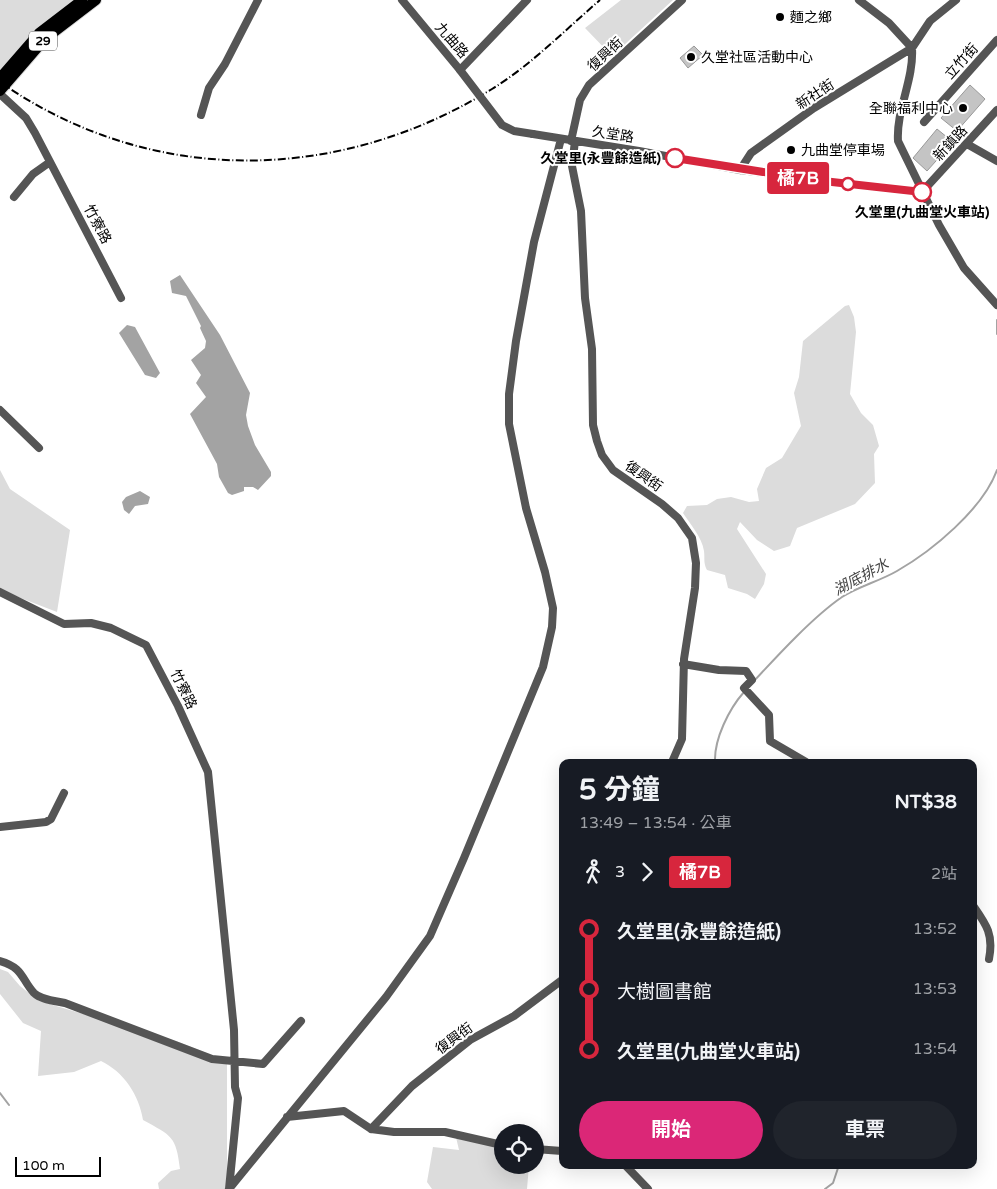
<!DOCTYPE html>
<html lang="zh-TW">
<meta charset="utf-8">
<style>
:root{--surface:#171b24;--page:#20242c;--text:#f1f3f6;--muted:#9ea1a6;--accent:#db2777}
body{margin:0;font-family:"Varela Round","Noto Sans TC",sans-serif;background:var(--page);color:var(--text);height:100vh;display:flex;flex-direction:column;font-size:19px;white-space:nowrap}
*{box-sizing:border-box;margin:0}
p{font-size:16px;color:var(--muted)}
.icon{flex:none;width:28px;height:28px;fill:none;stroke:currentColor;stroke-width:2;stroke-linecap:round;stroke-linejoin:round}
.map{position:relative;flex:1;overflow:hidden}
.details{position:absolute;left:559px;top:759px;width:418px;height:410px;display:flex;flex-direction:column;background:var(--surface);border-radius:10px;box-shadow:0 5px 20px #0002}
.details>*{flex:none}
.badge{padding:0 10px;border-radius:4px;font-size:18px;line-height:32px}
.controls{position:absolute;left:494px;top:1124px;display:grid;gap:10px}
.controls a{display:grid;place-items:center;width:50px;height:50px;border-radius:50%;background:var(--surface);box-shadow:0 5px 20px #0002;font-size:25px}
.scale{position:absolute;left:15px;bottom:12px;width:86px;box-sizing:border-box;padding-left:5px;border:2px solid #000;border-top:0;font-size:14px;line-height:18px;white-space:nowrap;color:#000;-webkit-text-stroke:4px #fff;paint-order:stroke}
.map>.badge{position:absolute;translate:-50% -50%;box-shadow:0 0 0 2px #fff}
.legs{display:flex;align-items:center;gap:8px;height:55px;padding:0 20px;font-size:16px}
.legs p{margin-inline-start:auto}
.summary{display:flex;align-items:center;justify-content:space-between;height:85px;padding:0 20px}
h1{font-size:28px;font-weight:700;line-height:38px}
.cta{display:flex;gap:10px;margin-top:auto;padding:10px 20px}
.cta a{flex:1;height:58px;border-radius:30px;background:var(--accent);color:#fff;font-size:20px;font-weight:700;line-height:58px;text-align:center}
.cta a+a{background:var(--page);color:var(--text)}
ul{padding:0 20px;list-style:none}
li{display:flex;align-items:center;gap:18px;height:60px;font-size:19px}
li i{display:grid;place-items:center;width:8px;height:100%;margin:0 6px;background:currentColor}
li i::after{content:'';width:12px;height:12px;margin:-6px;border:4px solid;border-radius:50%;background:var(--surface)}
li p{margin-inline-start:auto}
li:first-child i{background:linear-gradient(#0000 50%,currentColor 0)}
li:last-child i{background:linear-gradient(currentColor 50%,#0000 0)}
.map>svg:first-child{display:block}
</style>
<div class="map">
<svg width="997" height="1189" viewBox="0 0 997 1189">
<rect width="100%" height="100%" fill="#fff"/>
<path fill="#dcdcdc" d="M 0,0 L 84,0 L 0,81 Z
M 621,0 L 673,0 L 612,56 L 585,28 Z
M 849,305 L 854,317 L 856,332 L 850,394 L 861,413 L 873,425 L 879,446 L 874,454 L 875,483 L 855,504 L 797,528 L 790,546 L 774,551 L 757,540 L 740,522 L 737,529 L 766,574 L 764,584 L 755,599 L 747,594 L 728,588 L 725,575 L 707,570 C 703,562 705,559 704,551 C 702,537 690,524 683,513 L 687,506 L 707,505 L 717,499 L 731,497 L 749,502 L 759,501 L 757,489 L 766,468 L 782,458 L 801,426 L 794,393 L 799,377 L 803,341 L 845,306 Z
M 0,470 L 10,489 L 70,530 L 57,612 L 0,590 Z
M 0,969 L 8,972 L 20,986 L 39,1001 L 176,1041 L 227,1061 L 227,1189 L 159,1189 L 158,1183 L 171,1171 L 180,1169 C 176,1136 172,1136 143,1120 C 139,1095 124,1072 101,1061 L 74,1072 L 38,1076 L 41,1031 L 23,1023 L 0,994 Z
M 455,1133 L 502,1143 L 502,1165 L 529,1165 L 527,1189 L 432,1189 L 427,1182 L 433,1147 L 459,1150 Z"/>
<path fill="#a3a3a3" d="M 180,275 L 220,335 L 250,393 L 246,415 L 248,426 L 255,445 L 271,472 L 271,476 L 258,490 L 253,487 L 244,487 L 244,491 L 232,495 L 228,493 L 219,477 L 217,464 L 190,414 L 206,397 L 196,383 L 201,375 L 191,360 L 205,348 L 206,341 L 200,328 L 201,326 L 186,296 L 172,293 L 170,281 Z
M 127,325 L 135,327 L 160,373 L 156,378 L 145,375 L 119,333 Z
M 140,491 L 150,497 L 148,504 L 135,506 L 129,514 L 124,510 L 122,502 L 126,497 Z"/>
<g fill="none" stroke-linecap="round" stroke-linejoin="round">
<path stroke="#a3a3a3" stroke-width="2" d="M 997,320 L 997,334
M 754,681 C 778,655 813,617 842,597 C 857,587 880,581 897,571 C 932,551 983,509 997,470
M 715,762 C 714,739 729,709 744,692
M 0,1093 L 9,1105
M 825,1189 L 833,1183 L 839,1165"/>
</g>
<path fill="#c4c4c4" stroke="#999" d="M 694,46 L 703,55 L 688,68 L 680,58 Z
M 970,85 L 985,99 L 957,131 L 941,118 Z
M 937,129 L 953,142 L 927,171 L 913,158 Z"/>
<g fill="none" stroke-linecap="round" stroke-linejoin="round">
<defs>
<path id="major" d="M 0,78 L 39,33 L 82,0
M 0,91 L 45,39 L 96,0"/>
</defs>
<use href="#major" stroke="#dbdbdb" stroke-width="12"/>
<path stroke="#555" stroke-width="8" d="M 402,0 L 460,70 L 527,0
M 859,0 L 889,23 L 912,48 C 914,80 896,110 898,141 L 939,225 L 964,268 L 997,305
M 0,94 L 26,118 L 35,133 L 121,298
M 201,115 L 209,88 L 225,64 L 258,0
M 924,122 L 997,40
M 533,134 L 639,151 L 740,170 L 922,192
M 571,141 L 580,100 L 589,85 L 682,0
M 575,141 L 572,166 L 581,211 L 585,298 L 592,349 L 593,425 L 597,441 L 602,455 L 613,470 L 662,504 L 678,518 L 692,538 L 696,563 L 695,588 L 684,659 L 682,739 L 672,762
M 967,144 L 997,161
M 740,170 L 751,153 L 814,108 L 912,48 L 930,21 L 956,0
M 922,192 L 997,110
M 14,197 L 33,174 L 50,162
M 0,410 L 39,448
M 0,592 L 64,624 L 91,623 L 111,628 L 146,645 L 178,706 L 208,772 L 234,1030 L 235,1087 L 238,1098 L 229,1189
M 683,664 L 719,670 L 746,671 L 752,680 L 744,688 L 769,715 L 770,741 L 806,762
M 0,827 L 46,822 L 51,819 L 64,793
M 972,904 C 986,924 994,934 989,959
M 0,961 C 24,968 21,979 34,993 C 41,1000 56,1001 65,1003 L 212,1059 L 263,1064 L 301,1021
M 287,1117 L 344,1111 L 371,1129 L 394,1132 L 445,1132 L 502,1145
M 371,1129 L 412,1086 L 470,1040 L 514,1016 L 562,980
M 535,1149 L 562,1151
M 625,1165 L 648,1189
M 229,1189 L 386,997 L 430,936 L 464,858 L 543,667 L 552,627 L 553,608 L 545,572 L 526,508 L 509,424 L 509,394 L 516,341 L 534,242 L 561,139"/>
<use href="#major" stroke="#000" stroke-width="10"/>
<path stroke="#000" stroke-width="2" stroke-dasharray="8 2.5 1 2.5" stroke-linecap="butt" d="M 0,82 C 151,187 338,184 492,89 C 531,65 565,30 600,0"/>
<path stroke="#555" stroke-width="8" d="M 460,70 L 502,125 L 514,131 L 533,134"/>
</g>
<g fill="none" stroke-linecap="round" stroke-linejoin="round">
<defs>
<path id="line-1" d="M 675,158 L 814,180 L 922,192"/>
</defs>
<use href="#line-1" stroke="#fff" stroke-width="11"/>
<use href="#line-1" stroke="#d7263d" stroke-width="8"/>
</g>
<g fill="#000" stroke="#fff" stroke-width="2">
<circle cx="780" cy="17" r="5"/>
<circle cx="691" cy="57" r="5"/>
<circle cx="963" cy="108" r="5"/>
<circle cx="791" cy="150" r="5"/>
</g>
<g fill="#fff" stroke="#d7263d" stroke-width="2.5">
<circle cx="675" cy="158" r="9"/>
<circle cx="848" cy="184" r="6"/>
<circle cx="922" cy="192" r="9"/>
</g>
<g text-anchor="middle" stroke-width="4" stroke-linejoin="round" paint-order="stroke">
<rect fill="#fff" stroke="#4c4c4c" stroke-width="1" x="29" y="31.5" width="28" height="19" rx="4"/>
<g font-size="12" font-weight="bold" fill="#000">
<text x="43" y="45">29</text>
</g>
<g font-size="14" fill="#000" stroke="#fff" text-anchor="start">
<text x="790" y="22">麵之鄉</text>
<text x="701" y="62">久堂社區活動中心</text>
<text x="953" y="113" text-anchor="end">全聯福利中心</text>
<text x="801" y="155">九曲堂停車場</text>
</g>
<g font-size="14" fill="#000" stroke="#fff">
<text transform="translate(452 40) rotate(49)" y="5">九曲路</text>
<text transform="translate(605 54) rotate(-43)" y="5">復興街</text>
<text transform="translate(961 61) rotate(-48)" y="5">立竹街</text>
<text transform="translate(815 94) rotate(-33)" y="5">新社街</text>
<text transform="translate(613 134) rotate(9)" y="5">久堂路</text>
<text transform="translate(950 143) rotate(-47)" y="5">新鎮路</text>
<text transform="translate(98 224) rotate(62)" y="5">竹寮路</text>
<text transform="translate(644 476) rotate(35)" y="5">復興街</text>
<text transform="translate(184 689) rotate(64)" y="5">竹寮路</text>
<text transform="translate(454 1038) rotate(-36)" y="5">復興街</text>
</g>
<g font-size="14" font-weight="bold" fill="#000" stroke="#fff" text-anchor="end">
<text x="661" y="163">久堂里(永豐餘造紙)</text>
<text x="922" y="217" text-anchor="middle">久堂里(九曲堂火車站)</text>
</g>
<g font-size="15" font-style="italic" fill="#444" stroke="#fff">
<text transform="translate(861 577) rotate(-28)" y="5">湖底排水</text>
</g>
</g>
</svg>
<div class="controls">
<a><svg class="icon" aria-label="locate" viewBox="0 0 24 24"><circle cx="12" cy="12" r="6"/><path d="M12 2v4M12 18v4M2 12h4M18 12h4"/></svg></a>
</div>
<div class="scale">100 m</div>
<b class="badge" style="left:798px;top:178px;background:#d7263d;color:#fff">橘7B</b>
<section class="details">
<div class="summary"><div><h1>5 分鐘</h1><p>13:49 – 13:54 · 公車</p></div><b>NT$38</b></div>
<div class="legs"><svg class="icon" aria-label="walk" viewBox="0 0 24 24"><circle cx="13" cy="4" r="2"/><path d="M13 8l-2 6 4 7M11 14l-3 7M7 12l3-4h3l4 4"/></svg>3<svg class="icon" aria-label="forward" viewBox="0 0 24 24"><path d="M9 5l7 7-7 7"/></svg><b class="badge" style="background:#d7263d;color:#fff">橘7B</b><p>2站</p></div>
<ul>
<li><i style="color:#d7263d"></i><b>久堂里(永豐餘造紙)</b><p>13:52</p></li>
<li><i style="color:#d7263d"></i><span>大樹圖書館</span><p>13:53</p></li>
<li><i style="color:#d7263d"></i><b>久堂里(九曲堂火車站)</b><p>13:54</p></li>
</ul>
<div class="cta"><a>開始</a><a>車票</a></div>
</section>
</div>
